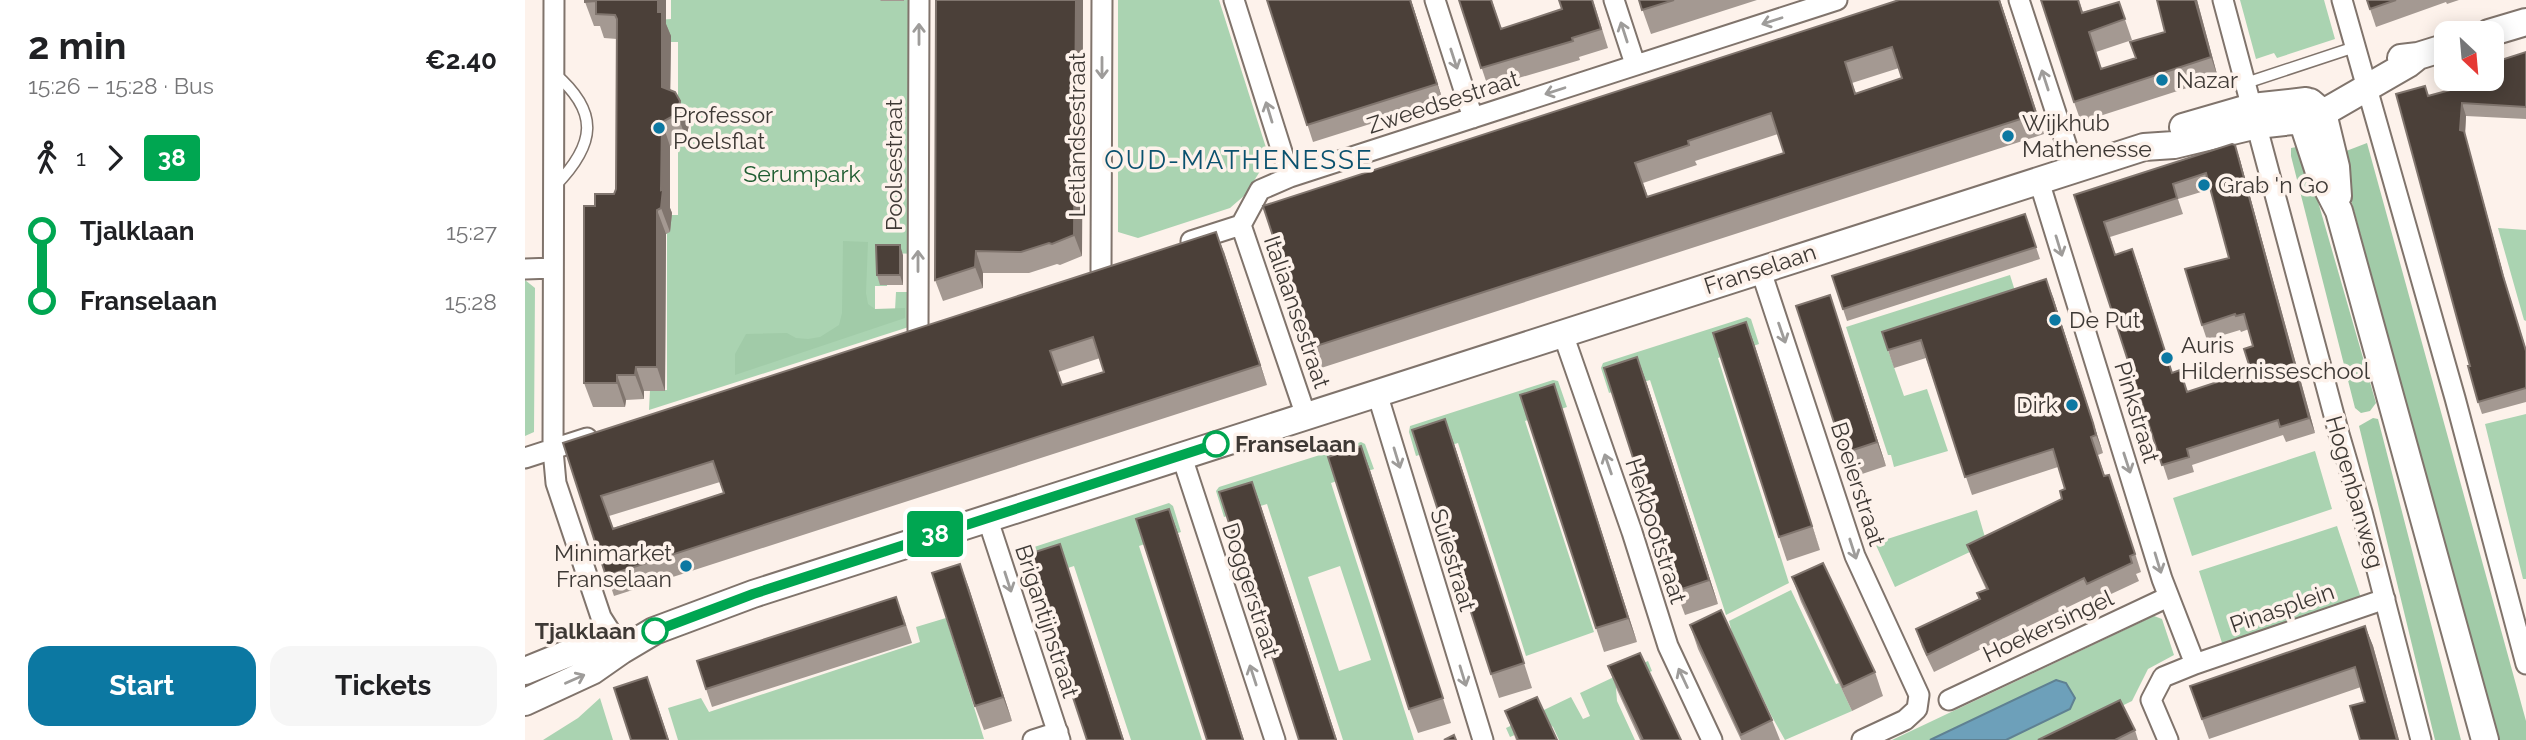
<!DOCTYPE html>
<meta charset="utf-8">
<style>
:root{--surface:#fff;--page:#f6f6f6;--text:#202124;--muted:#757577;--accent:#0c78a2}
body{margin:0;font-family:Raleway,sans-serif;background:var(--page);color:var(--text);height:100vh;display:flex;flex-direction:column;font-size:26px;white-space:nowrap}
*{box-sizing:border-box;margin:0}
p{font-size:23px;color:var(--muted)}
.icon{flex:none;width:38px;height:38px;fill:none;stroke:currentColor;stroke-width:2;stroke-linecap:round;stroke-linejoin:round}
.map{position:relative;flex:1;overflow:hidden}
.sheet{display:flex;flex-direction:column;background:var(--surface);width:525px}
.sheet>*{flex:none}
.badge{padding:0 14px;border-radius:5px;font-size:24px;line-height:46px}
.needle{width:46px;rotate:154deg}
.fabs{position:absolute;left:1909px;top:21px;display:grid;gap:14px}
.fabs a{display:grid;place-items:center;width:70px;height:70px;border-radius:14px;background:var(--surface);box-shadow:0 4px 18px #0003;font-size:35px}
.map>.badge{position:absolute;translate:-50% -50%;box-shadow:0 0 0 4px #fff}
.legs{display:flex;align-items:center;gap:10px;height:77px;padding:0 28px;font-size:23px}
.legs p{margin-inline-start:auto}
.summary{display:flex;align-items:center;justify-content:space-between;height:119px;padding:0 28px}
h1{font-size:38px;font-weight:700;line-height:52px}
.button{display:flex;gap:14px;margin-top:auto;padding:14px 28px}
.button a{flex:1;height:80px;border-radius:21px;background:var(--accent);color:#fff;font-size:28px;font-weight:700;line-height:80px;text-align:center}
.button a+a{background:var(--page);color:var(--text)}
ul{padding:0 28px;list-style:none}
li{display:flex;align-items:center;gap:24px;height:70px;font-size:26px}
li i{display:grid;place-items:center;width:10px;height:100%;margin:0 9px;background:currentColor}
li i::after{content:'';width:18px;height:18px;margin:-9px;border:5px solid;border-radius:50%;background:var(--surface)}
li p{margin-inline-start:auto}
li:first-child i{background:linear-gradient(#0000 50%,currentColor 0)}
li:last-child i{background:linear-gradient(currentColor 50%,#0000 0)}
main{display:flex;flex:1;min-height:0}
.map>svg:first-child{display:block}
</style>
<main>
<section class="sheet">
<div class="summary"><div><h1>2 min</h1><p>15:26 – 15:28 · Bus</p></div><b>€2.40</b></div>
<div class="legs"><svg class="icon" aria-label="walk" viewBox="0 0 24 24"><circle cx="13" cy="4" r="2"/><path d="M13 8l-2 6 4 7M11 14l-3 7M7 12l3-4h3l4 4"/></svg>1<svg class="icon" aria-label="forward" viewBox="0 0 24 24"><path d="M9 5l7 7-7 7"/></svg><b class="badge" style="background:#00a651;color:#fff">38</b></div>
<ul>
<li><i style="color:#00a651"></i><b>Tjalklaan</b><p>15:27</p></li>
<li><i style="color:#00a651"></i><b>Franselaan</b><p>15:28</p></li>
</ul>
<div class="button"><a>Start</a><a>Tickets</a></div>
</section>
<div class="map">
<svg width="2001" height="740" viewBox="0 0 2001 740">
<rect width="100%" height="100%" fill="#fdf2eb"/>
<path fill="#aad3b1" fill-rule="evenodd" d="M 146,0 L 399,0 L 392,254 L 364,253 L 362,286 L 350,286 L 350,309 L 370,310 L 371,292 L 391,292 L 390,325 L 124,410 L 125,390 L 142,390 L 142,234 L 133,234 L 132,215 L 153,215 L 153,143 L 166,143 L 166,110 L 153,109 L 153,42 L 131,42 L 131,20 L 146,19 Z
M 593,0 L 694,0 L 744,157 L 720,195 L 705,208 L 613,238 L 593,232 Z
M 1715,0 L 1799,0 L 1810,39 L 1752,58 L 1749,53 L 1731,59 Z
M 1973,228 L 2001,230 L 2001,321 L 1999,320 Z
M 1485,275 L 1495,307 L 1363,350 L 1379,396 L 1402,389 L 1423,451 L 1369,467 L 1366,455 L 1363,455 L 1321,327 Z
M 0,280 L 10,288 L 9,432 L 0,436 Z
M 1222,317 L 1226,319 L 1234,344 L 1193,358 L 1264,583 L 1201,615 L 1125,380 L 1084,393 L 1076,368 L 1078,363 Z
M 1028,380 L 1033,381 L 1042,407 L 1000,421 L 1069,632 L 1001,656 L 933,443 L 891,456 L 884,432 L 885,426 Z
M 2001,414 L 2001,579 L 1998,579 L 1960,424 Z
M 836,442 L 840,444 L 849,469 L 806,483 L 889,740 L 818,740 L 742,504 L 699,517 L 691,491 L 694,487 ZM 815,566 L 846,660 L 814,671 L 783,577 Z
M 1790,451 L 1807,509 L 1667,556 L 1648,498 Z
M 644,503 L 648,506 L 656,532 L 614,546 L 677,740 L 606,740 L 549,566 L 506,580 L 498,555 L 500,550 Z
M 1452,510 L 1462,544 L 1370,587 L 1350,543 Z
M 1812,526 L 1837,601 L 1698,646 L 1674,571 Z
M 1266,590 L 1311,684 L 1314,683 L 1327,711 L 1260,740 L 1246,715 L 1207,633 L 1204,621 Z
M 1629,616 L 1637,619 L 1649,655 L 1623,669 L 1607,701 L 1527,740 L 1482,740 L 1545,709 L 1532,680 L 1405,740 L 1367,740 Z
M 421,618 L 459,739 L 153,740 L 143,708 L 176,698 L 184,712 L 395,642 L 391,627 Z
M 1123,661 L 1127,671 L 1091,688 L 1092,701 L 1110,740 L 1034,740 L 1028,727 L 1021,721 L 985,737 L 981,728 L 1046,697 L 1058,719 L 1065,716 L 1055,693 Z
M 75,698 L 88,740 L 18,740 L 53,718 Z"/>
<path fill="#a1cba8" d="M 1842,143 L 2001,721 L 2001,740 L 1973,740 L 1819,174 L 1816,153 Z
M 1777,146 L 1851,403 L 1845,411 L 1836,413 L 1830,408 L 1766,156 L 1766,148 Z
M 318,241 L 343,242 L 341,293 L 343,304 L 350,309 L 380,308 L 380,318 L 210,375 L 210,354 L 221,334 L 262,333 L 271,338 L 283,339 L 295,337 L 314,325 L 317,313 Z
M 1848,418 L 1853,419 L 1936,740 L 1910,740 L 1834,426 Z"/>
<path fill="#6da0ba" stroke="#5f8192" stroke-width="2" d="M 1531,680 L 1541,683 L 1550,698 L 1545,709 L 1481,740 L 1405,740 Z"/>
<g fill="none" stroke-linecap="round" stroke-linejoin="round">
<defs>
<path id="lane" d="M 29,73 C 75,112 71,144 30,186
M 1721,83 L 1830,47"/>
<path id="street" d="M 29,0 L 28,450 L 31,483 L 76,617 L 97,650
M 709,0 L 765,177
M 910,0 L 948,118
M 1089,0 L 1110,64
M 1494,0 L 1549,168
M 1698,0 L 1814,434 L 1837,512 L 1896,740
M 1817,0 L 1930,398 L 2001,664
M 1514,181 L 1637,579 L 1670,664
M 716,225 L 781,416
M 666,241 L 716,225 L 735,190 L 765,177 L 1312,0
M 1235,268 L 1330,556 L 1394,695 L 1392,709 L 1380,720 L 1337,740
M 0,269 L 28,268
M 576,270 L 577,0
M 393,330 L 394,0
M 1038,334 L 1107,532 L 1143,646 L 1187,740
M 852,393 L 958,740
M 656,454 L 750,740
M 0,458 L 62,438
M 462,517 L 535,740
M 1424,700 L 1643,597
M 508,740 L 533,732
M 1643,740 L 1626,700 L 1638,677 L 1670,664 L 1860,599"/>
<path id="secondary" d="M 1964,33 L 2001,22
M 1876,58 L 1893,56 L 1922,47
M 1785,102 L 1798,113 L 1811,167 L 1813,196
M 1782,105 L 1777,120 L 1794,172 L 1814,211 L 1960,740
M 1658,127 L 1727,107 L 1781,101
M 0,671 L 59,647 L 97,650
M 0,702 L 67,671 L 97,650 L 129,631 L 228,594 L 1619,147 L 1649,145 L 1732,125 L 1777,120 L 1798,113 L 1883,64 L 1893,56"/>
</defs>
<use href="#lane" stroke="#80746c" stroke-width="13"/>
<use href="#street" stroke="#80746c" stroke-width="23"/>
<use href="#secondary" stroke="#80746c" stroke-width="30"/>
<use href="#lane" stroke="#fff" stroke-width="10"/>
<use href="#street" stroke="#fff" stroke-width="19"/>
<use href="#secondary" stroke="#fff" stroke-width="26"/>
</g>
<path fill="#a49992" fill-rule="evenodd" d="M 141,0 L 141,24 L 146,36 L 145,90 L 164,125 L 161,138 L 145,146 L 145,208 L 147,213 L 145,232 L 141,234 L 140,391 L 119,391 L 119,399 L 101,400 L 100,407 L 68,407 L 59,383 L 70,206 L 89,194 L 91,189 L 92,39 L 79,38 L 75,26 L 69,26 L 60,2 Z
M 355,0 L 379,0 L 379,1 L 356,1 Z
M 558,0 L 557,256 L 535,265 L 532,264 L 504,273 L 458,273 L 458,288 L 418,301 L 410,280 Z
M 742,0 L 886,0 L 918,101 L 788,142 Z
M 934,0 L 967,0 L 976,29 L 1068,0 L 1083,48 L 1054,57 L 1055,60 L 963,87 Z
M 1114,0 L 1232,0 L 1126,34 Z
M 1374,0 L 1475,0 L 1519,134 L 793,369 L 785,348 ZM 1374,68 L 1377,78 L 1331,93 L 1327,83 ZM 1253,134 L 1259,153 L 1123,197 L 1118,183 L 1172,165 L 1170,161 Z
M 1554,0 L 1558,12 L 1594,2 L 1607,40 L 1571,52 L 1576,69 L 1611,58 L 1640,32 L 1672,0 L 1693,78 L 1556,122 L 1549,102 Z
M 1842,0 L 1934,0 L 1922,4 L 1921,2 L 1851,27 Z
M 2001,52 L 2001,119 L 1941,116 L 1940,134 L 1982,288 L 2001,349 L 2001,402 L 1957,414 L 1953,402 L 1945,366 L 1904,96 L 1940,86 Z
M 1710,145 L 1715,160 L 1790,433 L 1761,442 L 1758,435 L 1667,465 L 1669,472 L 1643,480 L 1549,195 ZM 1686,189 L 1704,258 L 1677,325 L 1682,340 L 1715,330 L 1716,332 L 1724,329 L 1728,346 L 1726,371 L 1662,392 L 1647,373 L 1613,265 L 1590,254 L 1585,237 L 1658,214 L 1653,199 Z
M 1500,214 L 1515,259 L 1322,321 L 1318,309 Z
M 699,252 L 742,385 L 89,596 L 38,443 ZM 575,358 L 579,372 L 537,385 L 533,372 ZM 195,482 L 199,493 L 88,528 L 84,516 Z
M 378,255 L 378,285 L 355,285 L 352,275 Z
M 1528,297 L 1574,441 L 1578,453 L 1573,455 L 1580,476 L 1591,493 L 1616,572 L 1611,574 L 1614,581 L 1569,602 L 1566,596 L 1409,672 L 1397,647 L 1391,629 L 1454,599 L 1452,593 L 1461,589 L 1449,563 L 1442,545 L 1537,499 L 1540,489 L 1533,467 L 1447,495 L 1401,358 L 1369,368 L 1357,332 Z
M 1313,319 L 1361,466 L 1328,477 L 1319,453 Z
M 1221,322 L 1295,550 L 1262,561 L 1254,537 Z
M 1121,381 L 1193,604 L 1160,615 L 1151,591 Z
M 1037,409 L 1112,642 L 1079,652 L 1071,628 Z
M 929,444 L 1007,688 L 974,698 L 966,674 Z
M 836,446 L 926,723 L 893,733 L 884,709 Z
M 435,564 L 487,721 L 459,730 L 450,706 Z
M 1267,577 L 1350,672 L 1358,696 L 1327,711 L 1276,602 Z
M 378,615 L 387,643 L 187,707 L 181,689 Z
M 1165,625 L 1247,720 L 1255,740 L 1216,740 L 1173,649 Z
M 1840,626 L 1848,646 L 1874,740 L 1835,740 L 1840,702 L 1836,687 L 1684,739 L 1665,686 Z
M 1083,666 L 1156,740 L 1115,740 L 1092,690 Z
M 980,711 L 1032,740 L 991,740 Z
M 1610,730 L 1613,740 L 1513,740 Z"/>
<path fill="#80756e" d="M 133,0 L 141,0 L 141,24 L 146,36 L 145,111 L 137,87 Z
M 551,0 L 558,0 L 557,256 L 549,235 Z
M 885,0 L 886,0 L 918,101 L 912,84 Z
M 1474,0 L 1475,0 L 1519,134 L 1511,114 Z
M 1670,0 L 1672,0 L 1693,78 L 1686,57 Z
M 155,101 L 164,125 L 161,138 L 152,114 Z
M 1937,103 L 1941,116 L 1940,134 L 1982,288 L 2001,351 L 1935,130 Z
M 137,122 L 145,146 L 145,208 L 147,213 L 145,232 L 136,208 Z
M 1710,145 L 1715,160 L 1790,433 L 1784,418 Z
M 132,210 L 141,234 L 140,391 L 132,367 Z
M 691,232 L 699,252 L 742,385 L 735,365 Z
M 375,245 L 378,255 L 378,285 L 375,275 Z
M 1607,249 L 1613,265 L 1652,388 L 1647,373 Z
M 451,251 L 458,273 L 458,288 L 450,267 Z
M 1521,279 L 1528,297 L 1578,453 L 1571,435 Z
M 1305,295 L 1313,319 L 1361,466 L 1352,442 Z
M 1221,322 L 1230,346 L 1295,550 L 1287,526 Z
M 1112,357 L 1121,381 L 1193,604 L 1184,580 Z
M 111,367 L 119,391 L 119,399 L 110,375 Z
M 92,375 L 101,400 L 100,407 L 92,383 Z
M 1029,384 L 1037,409 L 1112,642 L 1103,618 Z
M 920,419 L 929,444 L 1007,688 L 999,663 Z
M 836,446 L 845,470 L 926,723 L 918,698 Z
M 727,482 L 736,506 L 812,740 L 811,740 Z
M 644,509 L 653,533 L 719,740 L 718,740 Z
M 535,544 L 543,568 L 599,740 L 598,740 Z
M 435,564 L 444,588 L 487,721 L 478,697 Z
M 1840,626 L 1848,646 L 1874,740 L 1872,740 Z
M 122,677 L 132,704 L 144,740 L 143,740 Z"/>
<path fill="#4b4039" stroke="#80756e" stroke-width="2" fill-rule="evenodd" d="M 60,0 L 133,0 L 133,12 L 137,12 L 137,87 L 150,92 L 155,101 L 152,114 L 137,122 L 136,190 L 138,189 L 136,208 L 132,210 L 132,367 L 111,367 L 110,375 L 92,375 L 92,383 L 59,383 L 59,206 L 70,206 L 70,194 L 89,194 L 91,189 L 92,19 L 90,15 L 71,14 L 71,1 L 60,2 Z
M 411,0 L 551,0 L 549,235 L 527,244 L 524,243 L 496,252 L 451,251 L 450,267 L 410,280 Z
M 742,0 L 885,0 L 912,84 L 782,125 Z
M 934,0 L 966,0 L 976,29 L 1037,9 L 1034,0 L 1067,0 L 1076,29 L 1047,38 L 1048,41 L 956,68 Z
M 1114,0 L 1149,0 L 1117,10 Z
M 1374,0 L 1474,0 L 1511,114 L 785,348 L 738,206 ZM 1367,47 L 1377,78 L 1330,94 L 1320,62 ZM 1246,113 L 1259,153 L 1122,197 L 1110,163 L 1164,145 L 1163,141 Z
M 1516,0 L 1553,0 L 1557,13 L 1594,2 L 1600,19 L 1564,32 L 1576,69 L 1611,58 L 1605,42 L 1640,32 L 1632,0 L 1670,0 L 1686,57 L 1549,102 Z
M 1842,0 L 1871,0 L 1845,9 Z
M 2001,52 L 2001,107 L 1937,103 L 1935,130 L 1939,131 L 1978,276 L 2001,351 L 2001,388 L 1953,402 L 1943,366 L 1945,366 L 1871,94 L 1900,86 L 1903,96 L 1940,86 L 1939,79 L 1967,79 L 1967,63 Z
M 1707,144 L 1710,145 L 1784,418 L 1755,427 L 1753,420 L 1662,449 L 1664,457 L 1637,465 L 1549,195 ZM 1681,173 L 1704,258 L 1660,269 L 1677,325 L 1710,314 L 1711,316 L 1719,314 L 1728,346 L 1719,349 L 1726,371 L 1662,392 L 1655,370 L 1647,373 L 1607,249 L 1590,255 L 1579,222 L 1652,198 L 1648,184 Z
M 1500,214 L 1511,247 L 1318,309 L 1307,276 Z
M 691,232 L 735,365 L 81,576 L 38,443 ZM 568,337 L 579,372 L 537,385 L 525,351 ZM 188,461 L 199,493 L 88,529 L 76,496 Z
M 351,245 L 375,245 L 375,275 L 352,275 Z
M 1521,279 L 1568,423 L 1571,435 L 1566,437 L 1579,476 L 1584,475 L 1610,554 L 1605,556 L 1607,563 L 1562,584 L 1559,578 L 1402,655 L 1391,629 L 1455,599 L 1452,593 L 1463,589 L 1442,545 L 1537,499 L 1535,491 L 1540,489 L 1528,449 L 1440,477 L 1396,340 L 1363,350 L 1357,332 Z
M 1305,295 L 1352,442 L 1319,453 L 1271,306 Z
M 1221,322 L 1287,526 L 1254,537 L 1188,333 Z
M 1112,357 L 1184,580 L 1151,591 L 1079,368 Z
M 1029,384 L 1103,618 L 1071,628 L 995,395 Z
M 920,419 L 999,663 L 966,674 L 887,430 Z
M 836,446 L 918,698 L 884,709 L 803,457 Z
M 727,482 L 811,740 L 774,740 L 694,492 Z
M 644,509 L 718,740 L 682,740 L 611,519 Z
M 535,544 L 598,740 L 562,740 L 501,555 Z
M 1298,563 L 1350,672 L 1318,687 L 1267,577 Z
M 435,564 L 478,697 L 450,706 L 407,573 Z
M 371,597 L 380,625 L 181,689 L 172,661 Z
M 1196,610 L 1247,720 L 1216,735 L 1165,625 Z
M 1840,626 L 1872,740 L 1835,740 L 1825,706 L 1840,702 L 1830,667 L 1677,719 L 1665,686 Z
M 1115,653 L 1156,740 L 1118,740 L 1083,666 Z
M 122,677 L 143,740 L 106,740 L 89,688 Z
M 1012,697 L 1032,740 L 993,740 L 980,711 Z
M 1595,700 L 1610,730 L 1590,740 L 1513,740 Z
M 929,735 L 931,740 L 919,740 Z"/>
<defs><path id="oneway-shaft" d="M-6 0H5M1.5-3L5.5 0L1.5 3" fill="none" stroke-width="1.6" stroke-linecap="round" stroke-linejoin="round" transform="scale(1.75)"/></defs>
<g stroke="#9e9c9a">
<use href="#oneway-shaft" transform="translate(1247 21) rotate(162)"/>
<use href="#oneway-shaft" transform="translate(1099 32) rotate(-108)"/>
<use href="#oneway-shaft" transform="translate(394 34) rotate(-90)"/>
<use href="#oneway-shaft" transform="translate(929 59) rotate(72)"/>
<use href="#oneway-shaft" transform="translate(577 68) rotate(90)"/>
<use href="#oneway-shaft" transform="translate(1520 80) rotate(-108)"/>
<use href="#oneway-shaft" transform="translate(1030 91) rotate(162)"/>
<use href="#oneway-shaft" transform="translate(744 112) rotate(-107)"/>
<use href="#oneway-shaft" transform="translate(1534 246) rotate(73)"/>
<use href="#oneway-shaft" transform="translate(393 261) rotate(-90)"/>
<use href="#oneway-shaft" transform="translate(1257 333) rotate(71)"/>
<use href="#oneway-shaft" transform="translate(872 458) rotate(73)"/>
<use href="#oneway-shaft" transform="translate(1602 463) rotate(72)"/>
<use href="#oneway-shaft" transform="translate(1083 464) rotate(-109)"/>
<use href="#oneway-shaft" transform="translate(1328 549) rotate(72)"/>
<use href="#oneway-shaft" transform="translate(1633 563) rotate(73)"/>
<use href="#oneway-shaft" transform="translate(483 582) rotate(72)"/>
<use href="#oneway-shaft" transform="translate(728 675) rotate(-108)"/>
<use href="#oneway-shaft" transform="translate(938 676) rotate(73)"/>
<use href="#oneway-shaft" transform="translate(1158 678) rotate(-115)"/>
<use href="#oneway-shaft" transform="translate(50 679) rotate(-24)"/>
</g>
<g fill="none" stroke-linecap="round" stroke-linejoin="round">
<defs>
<path id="line-1" d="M 130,631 L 228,594 L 691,444"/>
</defs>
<use href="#line-1" stroke="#fff" stroke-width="16"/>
<use href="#line-1" stroke="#00a651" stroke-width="10"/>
</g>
<g fill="#0c78a2" stroke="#fdf2eb" stroke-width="2.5">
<circle cx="1637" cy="80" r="7"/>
<circle cx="134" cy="128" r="7"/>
<circle cx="1483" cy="136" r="7"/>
<circle cx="1679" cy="185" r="7"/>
<circle cx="1530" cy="320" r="7"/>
<circle cx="1642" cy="358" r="7"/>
<circle cx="1547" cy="405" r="7"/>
<circle cx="161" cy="566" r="7"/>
</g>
<g fill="#fff" stroke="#00a651" stroke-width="3.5">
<circle cx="691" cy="444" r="12"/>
<circle cx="130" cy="631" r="12"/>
</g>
<g text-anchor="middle" stroke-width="7" stroke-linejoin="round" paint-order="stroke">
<g font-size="23" fill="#3e3935" stroke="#fdf2eb" text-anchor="start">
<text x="1651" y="88">Nazar</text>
<text x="148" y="123">Professor<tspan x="148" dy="26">Poelsflat</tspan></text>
<text x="1497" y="131">Wijkhub<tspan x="1497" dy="26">Mathenesse</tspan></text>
<text x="1693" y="193">Grab 'n Go</text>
<text x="1544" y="328">De Put</text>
<text x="1656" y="353">Auris<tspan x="1656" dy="26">Hildernisseschool</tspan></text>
<text x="1533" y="413" text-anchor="end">Dirk</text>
<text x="147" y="561" text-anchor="end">Minimarket<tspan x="147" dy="26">Franselaan</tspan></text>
</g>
<g font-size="23" fill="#3e3935" stroke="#fdf2eb">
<text transform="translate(918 102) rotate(-18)" y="8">Zweedsestraat</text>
<text transform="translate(552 135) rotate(-90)" y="8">Letlandsestraat</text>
<text transform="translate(369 165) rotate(-90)" y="8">Poolsestraat</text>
<text transform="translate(1235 269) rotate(-18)" y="8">Franselaan</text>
<text transform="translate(772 312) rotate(71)" y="8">Italiaansestraat</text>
<text transform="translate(1612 412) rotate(73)" y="8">Pinkstraat</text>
<text transform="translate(1333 484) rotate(72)" y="8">Boeierstraat</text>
<text transform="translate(1830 492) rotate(74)" y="8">Hogenbanweg</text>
<text transform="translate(1131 531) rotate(72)" y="8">Hekbootstraat</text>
<text transform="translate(928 560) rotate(73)" y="8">Suiestraat</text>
<text transform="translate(726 590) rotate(72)" y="8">Doggerstraat</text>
<text transform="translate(1757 608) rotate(-19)" y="8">Pinasplein</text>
<text transform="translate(522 621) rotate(72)" y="8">Brigantijnstraat</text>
<text transform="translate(1523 626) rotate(-25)" y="8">Hoekersingel</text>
</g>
<g font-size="23" fill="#1f5d31" stroke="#fdf2eb">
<text x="277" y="182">Serumpark</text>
</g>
<g font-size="23" font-weight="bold" fill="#3e3935" stroke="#fdf2eb" text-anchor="start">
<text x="710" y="452">Franselaan</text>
<text x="111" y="639" text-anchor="end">Tjalklaan</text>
</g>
<g font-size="26" letter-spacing="2" fill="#0a516e" stroke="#fdf2eb">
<text x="714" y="169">OUD-MATHENESSE</text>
</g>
</g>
</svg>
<div class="fabs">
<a><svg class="needle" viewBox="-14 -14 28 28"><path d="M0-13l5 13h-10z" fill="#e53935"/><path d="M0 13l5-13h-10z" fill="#757577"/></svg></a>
</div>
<b class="badge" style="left:410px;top:534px;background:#00a651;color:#fff">38</b>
</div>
</main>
